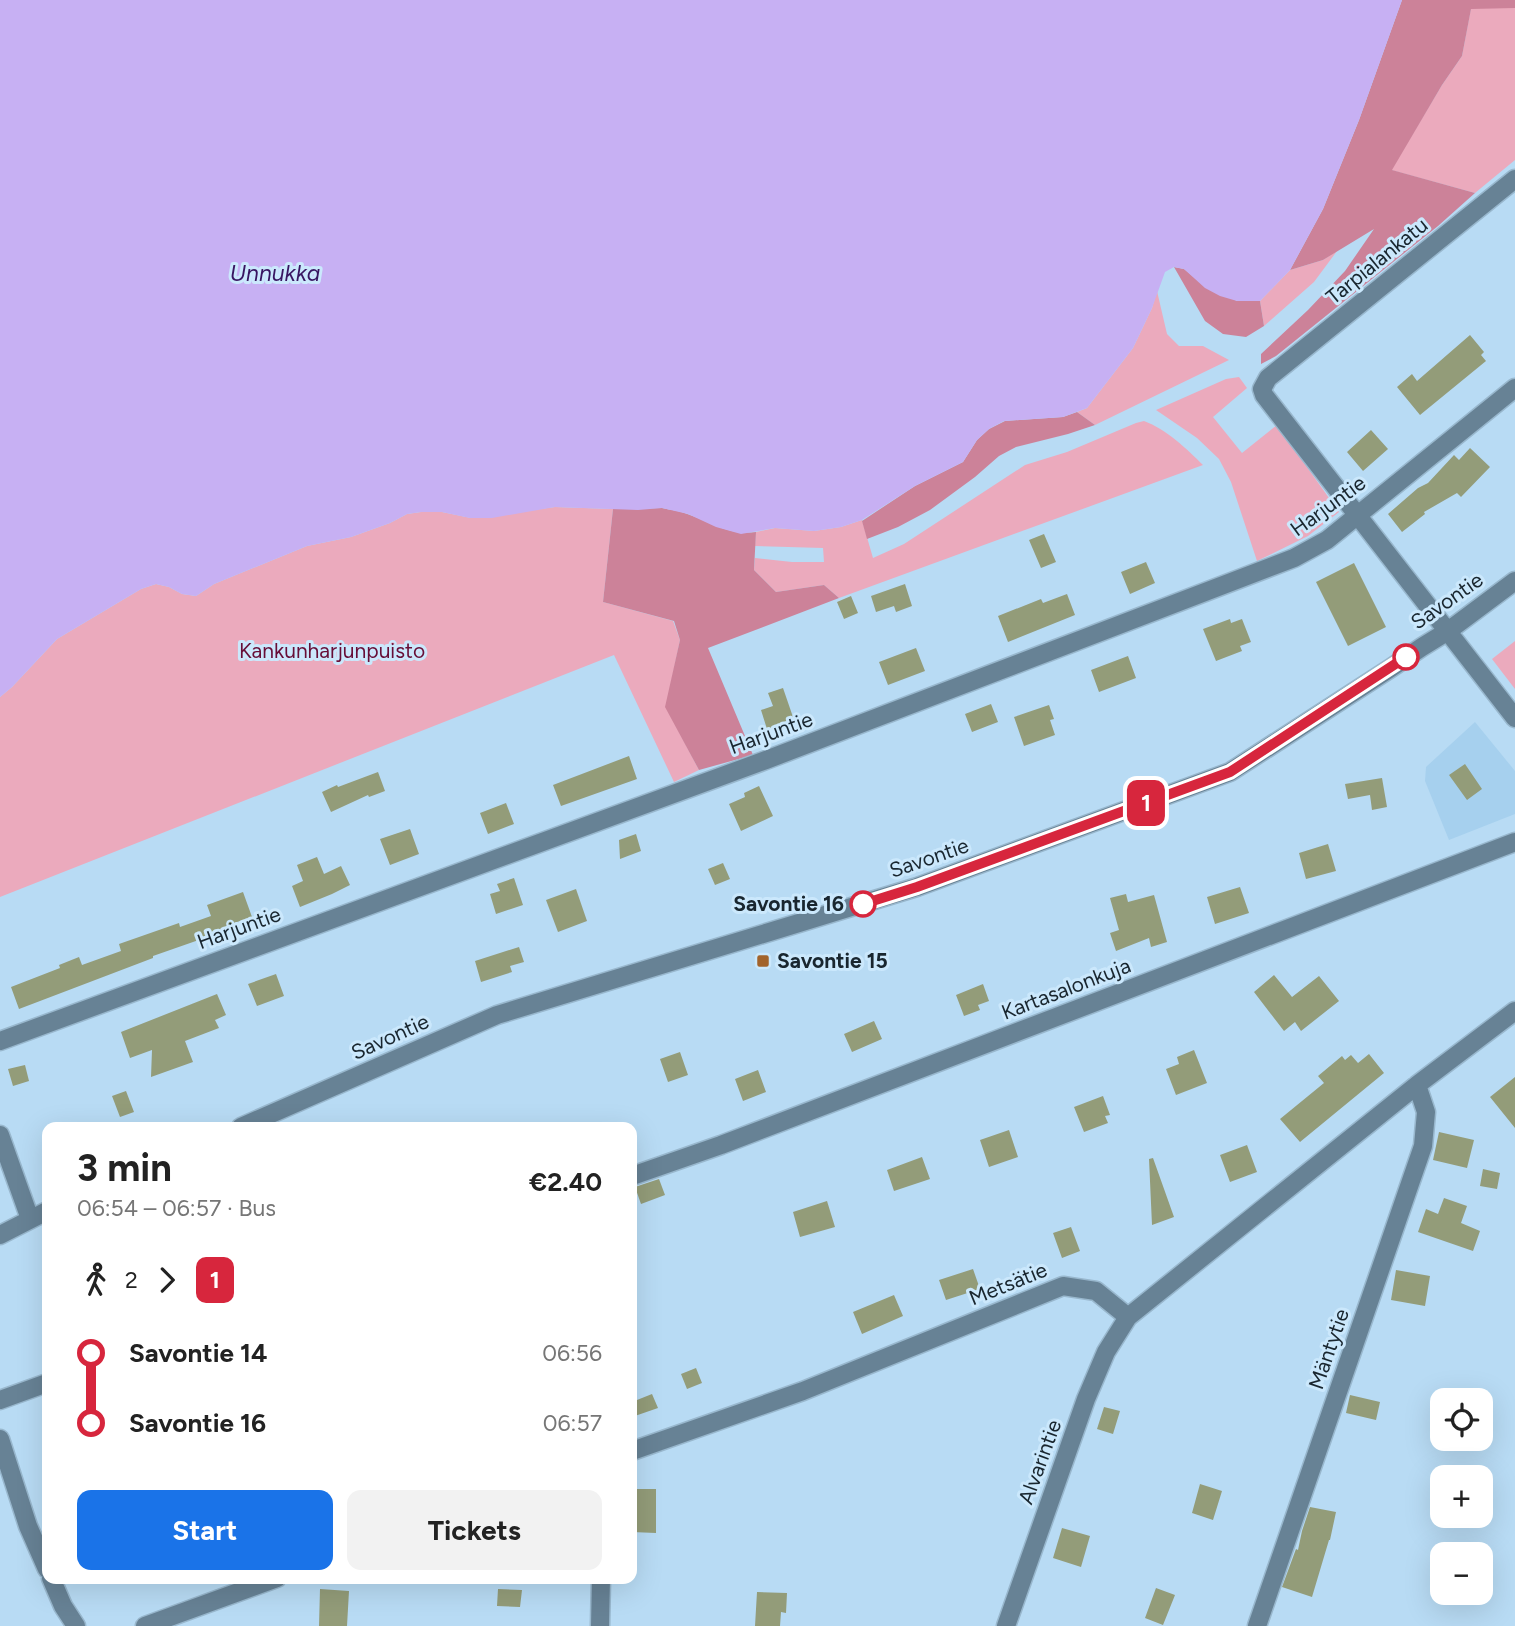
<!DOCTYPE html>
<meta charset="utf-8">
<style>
:root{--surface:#fff;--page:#f2f2f2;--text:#222;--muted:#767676;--accent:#1a73e8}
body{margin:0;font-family:Figtree,sans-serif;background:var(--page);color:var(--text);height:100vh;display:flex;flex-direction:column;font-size:26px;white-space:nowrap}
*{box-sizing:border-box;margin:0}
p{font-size:23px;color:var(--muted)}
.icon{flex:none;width:38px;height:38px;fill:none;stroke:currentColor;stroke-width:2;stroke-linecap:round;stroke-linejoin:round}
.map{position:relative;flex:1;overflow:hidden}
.side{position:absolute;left:42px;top:1122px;width:595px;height:462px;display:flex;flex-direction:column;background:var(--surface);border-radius:14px;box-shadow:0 7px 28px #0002}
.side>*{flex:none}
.badge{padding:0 14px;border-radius:10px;font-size:24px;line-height:46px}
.fabs{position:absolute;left:1430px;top:1388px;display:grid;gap:14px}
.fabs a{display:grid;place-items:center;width:63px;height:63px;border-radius:14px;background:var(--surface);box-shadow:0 7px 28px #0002;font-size:35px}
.map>.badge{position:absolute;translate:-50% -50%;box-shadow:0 0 0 4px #fff}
.legs{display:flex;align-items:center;gap:10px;height:77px;padding:0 35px;font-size:23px}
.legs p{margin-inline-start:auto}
.headline{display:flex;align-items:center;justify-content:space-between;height:119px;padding:0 35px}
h1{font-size:38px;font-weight:700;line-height:52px}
.cta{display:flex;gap:14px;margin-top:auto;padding:14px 35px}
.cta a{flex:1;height:80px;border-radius:14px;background:var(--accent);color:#fff;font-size:28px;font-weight:700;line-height:80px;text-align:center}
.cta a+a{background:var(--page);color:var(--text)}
ul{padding:0 35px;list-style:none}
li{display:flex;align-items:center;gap:24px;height:70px;font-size:26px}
li i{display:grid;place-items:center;width:10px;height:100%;margin:0 9px;background:currentColor}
li i::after{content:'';width:18px;height:18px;margin:-9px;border:5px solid;border-radius:50%;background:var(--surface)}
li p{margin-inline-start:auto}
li:first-child i{background:linear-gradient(#0000 50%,currentColor 0)}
li:last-child i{background:linear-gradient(currentColor 50%,#0000 0)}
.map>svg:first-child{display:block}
</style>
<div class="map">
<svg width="1515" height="1626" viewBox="0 0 1515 1626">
<rect width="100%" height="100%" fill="#b8dbf4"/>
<path fill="#a6d0ee" d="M 1475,722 L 1515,771 L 1515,814 L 1449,840 L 1425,781 L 1426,767 Z"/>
<path fill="#ebaabd" d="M 1471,8 L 1515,8 L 1515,160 L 1475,193 L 1391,170 L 1442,85 L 1462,56 Z
M 1337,251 L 1314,282 L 1264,326 L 1260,301 L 1290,270 L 1323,260 Z
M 1157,291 L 1167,334 L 1179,346 L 1203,346 L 1229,360 L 1095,425 L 1077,412 L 1087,408 L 1133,348 L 1152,308 Z
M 1239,377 L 1247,388 L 1213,417 L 1242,453 L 1277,425 L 1339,512 L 1308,536 L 1257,561 L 1231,482 L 1219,459 L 1197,438 L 1156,410 L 1226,379 Z
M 1144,421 C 1166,429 1187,449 1203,465 L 839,598 L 824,585 L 776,592 L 754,570 L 755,558 L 792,562 L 824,562 L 823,548 L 755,546 L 756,532 L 775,528 L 814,531 L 841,527 L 862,520 L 873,558 L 904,544 L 1025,465 L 1067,452 L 1136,423 Z
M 555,507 L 613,509 L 603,602 L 673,621 L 680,640 L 666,707 L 699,770 L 674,782 L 614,655 L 0,897 L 0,697 L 12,687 L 57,639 L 141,589 L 156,584 L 169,587 L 182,594 L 196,596 L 214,584 L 307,546 L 351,537 L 390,523 L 407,514 L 421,512 L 442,512 L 471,518 Z
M 1515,641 L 1515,689 L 1492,659 Z"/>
<path fill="#cc8299" d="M 1402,0 L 1515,0 L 1515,8 L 1471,9 L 1462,56 L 1442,85 L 1392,170 L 1475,193 L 1438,226 L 1276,356 L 1261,364 L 1261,354 L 1308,310 L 1345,271 L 1374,229 L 1323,260 L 1290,270 L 1323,209 L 1359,120 Z
M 1174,267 L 1184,269 L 1195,278 L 1237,301 L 1260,301 L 1264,326 L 1246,337 L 1223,334 L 1205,321 Z
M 1077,412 L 1095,425 L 1068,434 L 1016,447 L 999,456 L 975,477 L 930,510 L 898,527 L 867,539 L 862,521 L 915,486 L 963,462 L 977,440 L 989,429 L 1005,421 L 1063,417 Z
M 662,508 C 671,510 681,511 690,515 C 715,524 728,535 756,532 L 754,570 L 776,592 L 824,585 L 839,598 L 708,648 L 753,755 L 699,770 L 665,707 L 680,640 L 674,621 L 603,602 L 613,509 Z"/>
<path fill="#c7b0f3" d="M 0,0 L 1402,0 L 1359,120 L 1323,209 L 1290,270 L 1260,301 L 1237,301 L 1220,296 L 1205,288 L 1184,269 L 1174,267 L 1165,272 L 1152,308 L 1133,348 L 1087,408 L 1063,417 L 1004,421 L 989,429 L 977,440 L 963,462 L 915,486 L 862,520 L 841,527 L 814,531 L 775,528 L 741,534 L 716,527 L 688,514 L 662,508 L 638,510 L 555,507 L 492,518 L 470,518 L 442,512 L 421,512 L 407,514 L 390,523 L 351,537 L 307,546 L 214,584 L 196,596 L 182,594 L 169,587 L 156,584 L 141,589 L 57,639 L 12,687 L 0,697 Z"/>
<path fill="#939c79" d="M 1470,335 L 1484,352 L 1481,355 L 1486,361 L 1420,415 L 1397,387 L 1412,374 L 1417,381 Z
M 1371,430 L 1388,449 L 1363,471 L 1347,452 Z
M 1470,448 L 1490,467 L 1461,497 L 1457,493 L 1424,512 L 1425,514 L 1402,532 L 1388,514 L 1418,488 L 1428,483 L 1454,455 L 1459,460 Z
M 1044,534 L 1056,562 L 1041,568 L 1029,540 Z
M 1146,562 L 1155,583 L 1130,594 L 1121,572 Z
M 1354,563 L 1386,627 L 1348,646 L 1316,582 Z
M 905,584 L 912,606 L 896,612 L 894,606 L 876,612 L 871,596 Z
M 1067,594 L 1075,615 L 1008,642 L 998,616 L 1041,599 L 1043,603 Z
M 851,596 L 858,613 L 844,619 L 837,602 Z
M 1230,619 L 1231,623 L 1242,619 L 1251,642 L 1240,646 L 1242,651 L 1216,661 L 1203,629 Z
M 916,648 L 925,671 L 888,685 L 879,662 Z
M 1128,656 L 1136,678 L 1099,692 L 1091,670 Z
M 783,688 L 794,720 L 767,729 L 761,710 L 773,706 L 768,693 Z
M 991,704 L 998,722 L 972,732 L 965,714 Z
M 1049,705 L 1054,719 L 1050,720 L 1055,735 L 1024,746 L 1014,717 Z
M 629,756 L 637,779 L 561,806 L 553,785 Z
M 1465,764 L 1482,789 L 1467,800 L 1449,775 Z
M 378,772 L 385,791 L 369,797 L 368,795 L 331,812 L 322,792 L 337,785 L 338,787 Z
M 1382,778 L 1387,807 L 1372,810 L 1370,795 L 1348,799 L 1345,784 Z
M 759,786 L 773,816 L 741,831 L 729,804 L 745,797 L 744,793 Z
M 506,803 L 514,824 L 488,834 L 480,813 Z
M 410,829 L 419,854 L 390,865 L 380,839 Z
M 636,834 L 641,851 L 620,859 L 619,840 Z
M 1328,844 L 1336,871 L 1306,879 L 1299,853 Z
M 317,857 L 324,874 L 341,866 L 350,885 L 332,894 L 300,907 L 292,886 L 303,881 L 297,865 Z
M 723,863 L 730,879 L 715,885 L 708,869 Z
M 514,878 L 523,905 L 496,914 L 490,894 L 500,891 L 497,884 Z
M 1240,887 L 1249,913 L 1215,924 L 1207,897 Z
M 576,889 L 587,921 L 558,932 L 546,900 Z
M 243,892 L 252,917 L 231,924 L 233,928 L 153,956 L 153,958 L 19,1009 L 11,987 L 60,968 L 59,965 L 79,957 L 82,965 L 121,951 L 119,944 L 179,923 L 180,927 L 211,916 L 207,905 Z
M 1126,894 L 1128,902 L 1154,895 L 1167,942 L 1151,947 L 1149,938 L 1116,951 L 1110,933 L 1119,930 L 1110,898 Z
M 519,947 L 524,962 L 510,966 L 512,972 L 481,982 L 475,961 Z
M 276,974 L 284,996 L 257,1006 L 248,984 Z
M 1274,975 L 1292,997 L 1319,976 L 1339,1001 L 1301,1031 L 1295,1022 L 1284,1031 L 1254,992 Z
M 983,984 L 989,1001 L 978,1005 L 980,1010 L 964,1016 L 956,995 Z
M 217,994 L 226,1015 L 215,1020 L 219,1028 L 185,1041 L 193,1062 L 151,1077 L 152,1050 L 130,1058 L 121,1032 Z
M 874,1021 L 882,1039 L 852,1052 L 844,1034 Z
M 1194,1050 L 1207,1083 L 1176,1095 L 1166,1069 L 1179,1064 L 1177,1057 Z
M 680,1052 L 688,1075 L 668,1082 L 660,1059 Z
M 1369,1054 L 1384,1073 L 1300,1142 L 1280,1119 L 1324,1083 L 1318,1076 L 1342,1056 L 1345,1060 L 1351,1055 L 1358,1063 Z
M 25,1065 L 29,1081 L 13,1086 L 8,1069 Z
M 758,1070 L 766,1092 L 743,1101 L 735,1079 Z
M 1515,1077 L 1515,1128 L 1490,1097 Z
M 126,1091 L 134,1112 L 120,1117 L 112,1096 Z
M 1103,1096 L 1110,1115 L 1105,1116 L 1108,1123 L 1084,1132 L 1074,1107 Z
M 1009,1130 L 1018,1157 L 989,1167 L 980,1140 Z
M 1439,1132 L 1474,1140 L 1467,1168 L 1433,1160 Z
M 1247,1145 L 1257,1172 L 1230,1182 L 1220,1155 Z
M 922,1157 L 930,1179 L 894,1191 L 887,1170 Z
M 1153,1158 L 1174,1217 L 1152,1225 L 1149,1159 Z
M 1483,1169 L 1500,1173 L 1497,1189 L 1480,1186 Z
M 659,1179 L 665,1195 L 641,1204 L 635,1187 Z
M 1444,1198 L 1467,1206 L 1461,1223 L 1480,1231 L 1473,1251 L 1418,1232 L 1426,1209 L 1438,1214 Z
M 827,1201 L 835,1227 L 800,1237 L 793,1212 Z
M 1071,1227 L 1080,1251 L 1062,1258 L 1053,1233 Z
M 973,1269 L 980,1289 L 946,1300 L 939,1280 Z
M 1396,1270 L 1430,1276 L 1425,1306 L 1391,1300 Z
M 894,1295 L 903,1316 L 862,1334 L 853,1312 Z
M 696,1368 L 702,1383 L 687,1389 L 681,1374 Z
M 652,1394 L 658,1408 L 632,1417 L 632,1402 Z
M 1350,1395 L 1380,1402 L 1376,1420 L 1346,1413 Z
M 1104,1407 L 1120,1411 L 1113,1434 L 1097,1429 Z
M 1200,1484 L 1222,1491 L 1213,1520 L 1192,1513 Z
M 632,1489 L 656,1489 L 656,1533 L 632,1532 Z
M 1310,1507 L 1336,1512 L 1330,1540 L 1329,1540 L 1312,1597 L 1282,1587 L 1296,1549 L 1298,1550 L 1302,1531 Z
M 1062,1528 L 1090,1536 L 1081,1567 L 1053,1558 Z
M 1156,1588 L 1175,1595 L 1163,1625 L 1145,1618 Z
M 320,1589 L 349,1591 L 347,1626 L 319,1626 Z
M 498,1589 L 522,1590 L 520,1607 L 497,1606 Z
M 757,1592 L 787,1593 L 786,1613 L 781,1612 L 780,1626 L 755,1626 Z"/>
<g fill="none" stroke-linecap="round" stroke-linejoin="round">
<defs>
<path id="minor" d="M 1515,179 L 1268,378 L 1262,389 L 1264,395 L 1515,718
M 0,1041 L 766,760 L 1294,558 L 1327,540 L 1515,388
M 241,1127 L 497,1015 L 917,887 L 1230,772 L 1391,668 L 1422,647 L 1448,631 L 1515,581
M 0,1135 L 30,1219
M 632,1176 L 721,1145 L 1515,842
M 0,1235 L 47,1211
M 0,1400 L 47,1383
M 0,1439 L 28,1526 L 47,1569
M 632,1451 L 803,1391 L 1063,1286 L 1096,1291 L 1128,1317
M 51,1578 L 63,1606 L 76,1626
M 145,1626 L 277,1578
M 600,1626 L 601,1578
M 1006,1626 L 1086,1399 L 1106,1352 L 1128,1317 L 1417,1085 L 1515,1011
M 1257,1626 L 1423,1146 L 1426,1112 L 1417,1085"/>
</defs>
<use href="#minor" stroke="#98b7cd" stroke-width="21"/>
<use href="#minor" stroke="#678295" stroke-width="18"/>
</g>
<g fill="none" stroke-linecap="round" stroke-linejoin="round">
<defs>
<path id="line-1" d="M 863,904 L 917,887 L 1230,772 L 1406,657"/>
</defs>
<use href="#line-1" stroke="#fff" stroke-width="16"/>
<use href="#line-1" stroke="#d7263d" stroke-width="10"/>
</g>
<g fill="#fff" stroke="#d7263d" stroke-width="3.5">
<circle cx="1406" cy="657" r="12"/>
<circle cx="863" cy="904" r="12"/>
</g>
<rect fill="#a2632b" stroke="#cbe8fc" stroke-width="2.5" x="756" y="954" width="14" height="14" rx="3.5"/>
<g text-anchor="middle" stroke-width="6" stroke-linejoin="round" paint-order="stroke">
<g font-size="21" fill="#19262f" stroke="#cbe8fc">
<text transform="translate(1377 261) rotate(-39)" y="7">Tarpialankatu</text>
<text transform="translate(1328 506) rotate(-36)" y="7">Harjuntie</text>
<text transform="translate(1447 601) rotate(-35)" y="7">Savontie</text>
<text transform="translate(771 733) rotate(-20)" y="7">Harjuntie</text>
<text transform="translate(929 858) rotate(-19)" y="7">Savontie</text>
<text transform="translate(239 928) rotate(-20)" y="7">Harjuntie</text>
<text transform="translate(1066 989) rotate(-21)" y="7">Kartasalonkuja</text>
<text transform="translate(390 1037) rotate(-24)" y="7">Savontie</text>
<text transform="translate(1008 1284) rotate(-22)" y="7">Metsätie</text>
<text transform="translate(1329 1349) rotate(-71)" y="7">Mäntytie</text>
<text transform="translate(1040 1462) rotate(-70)" y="7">Alvarintie</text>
</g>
<g font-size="21" fill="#670e37" stroke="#cbe8fc">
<text x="332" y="658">Kankunharjunpuisto</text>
</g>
<g font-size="21" font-weight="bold" fill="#19262f" stroke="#cbe8fc" text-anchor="end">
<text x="844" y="911">Savontie 16</text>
</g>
<g font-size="21" font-weight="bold" fill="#19262f" stroke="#cbe8fc" text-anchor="start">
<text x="777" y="968">Savontie 15</text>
</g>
<g font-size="23" font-style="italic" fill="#381561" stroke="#cbe8fc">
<text x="275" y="281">Unnukka</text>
</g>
</g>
</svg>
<div class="fabs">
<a><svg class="icon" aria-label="locate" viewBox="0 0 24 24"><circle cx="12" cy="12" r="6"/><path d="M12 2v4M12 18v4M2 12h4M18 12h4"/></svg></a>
<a>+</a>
<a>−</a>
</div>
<b class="badge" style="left:1146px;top:803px;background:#d7263d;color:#fff">1</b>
<section class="side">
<div class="headline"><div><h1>3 min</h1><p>06:54 – 06:57 · Bus</p></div><b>€2.40</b></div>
<div class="legs"><svg class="icon" aria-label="walk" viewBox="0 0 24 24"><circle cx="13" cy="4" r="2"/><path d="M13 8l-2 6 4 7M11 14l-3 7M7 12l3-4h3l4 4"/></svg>2<svg class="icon" aria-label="forward" viewBox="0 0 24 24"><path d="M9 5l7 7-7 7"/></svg><b class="badge" style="background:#d7263d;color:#fff">1</b></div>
<ul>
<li><i style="color:#d7263d"></i><b>Savontie 14</b><p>06:56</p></li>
<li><i style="color:#d7263d"></i><b>Savontie 16</b><p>06:57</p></li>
</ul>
<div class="cta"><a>Start</a><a>Tickets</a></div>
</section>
</div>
